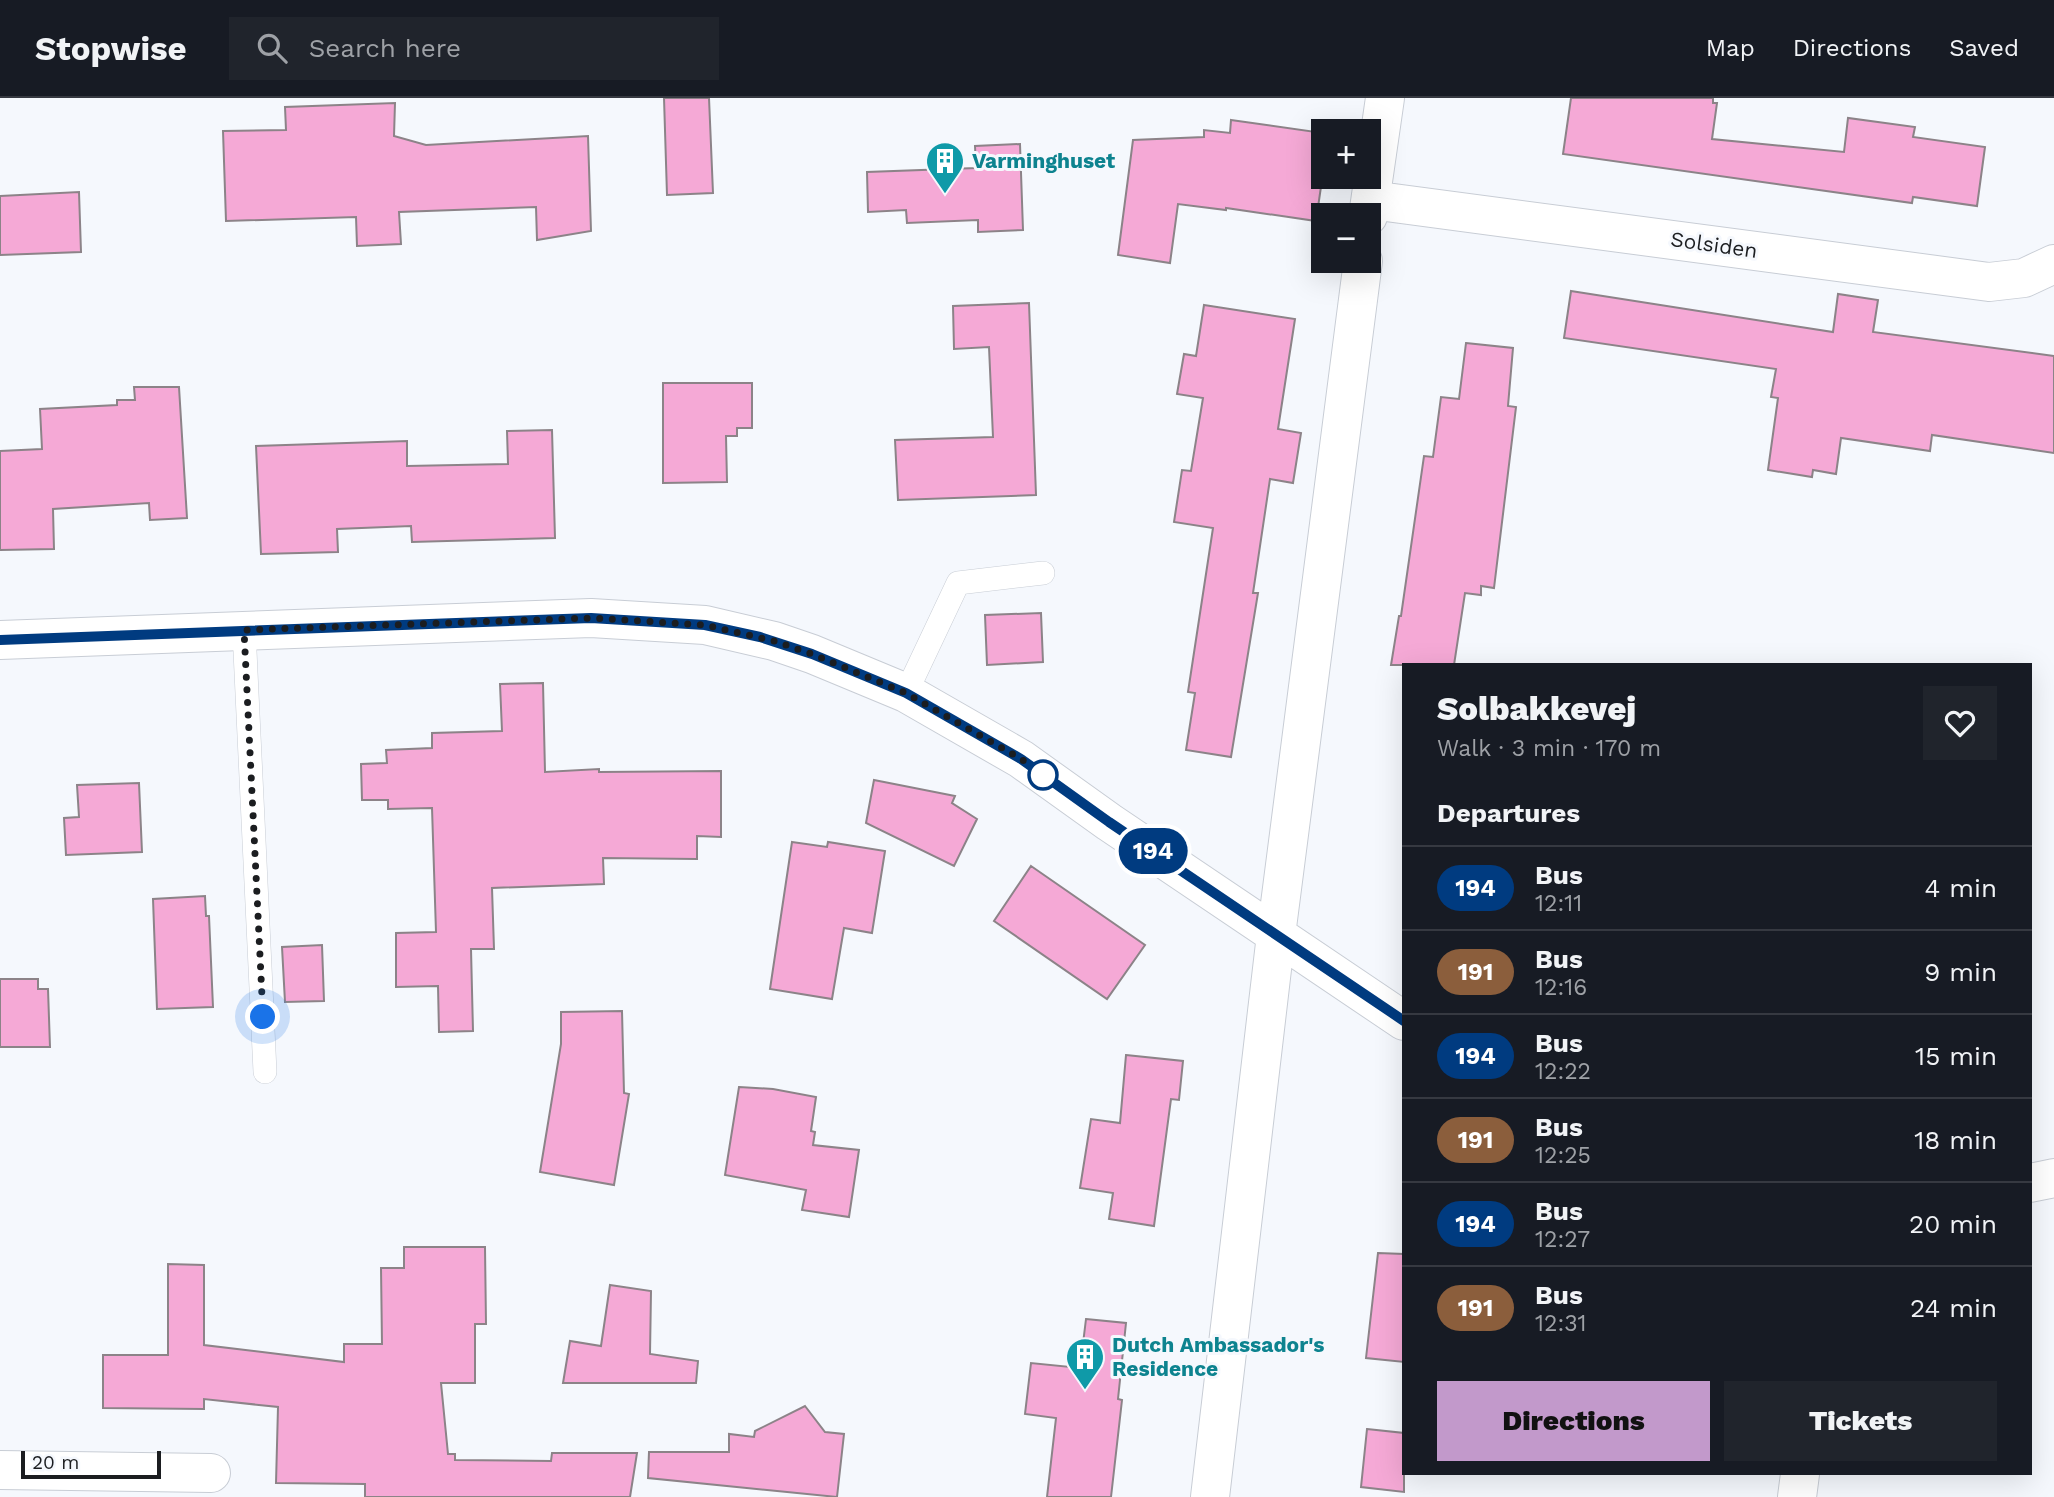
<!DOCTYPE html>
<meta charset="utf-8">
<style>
:root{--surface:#171b24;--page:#20242c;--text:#f1f3f6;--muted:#9ea1a6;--line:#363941;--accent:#c299cb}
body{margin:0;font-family:"Work Sans",sans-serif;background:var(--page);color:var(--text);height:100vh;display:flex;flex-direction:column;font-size:26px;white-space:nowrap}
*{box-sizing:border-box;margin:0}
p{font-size:23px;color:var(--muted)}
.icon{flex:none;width:38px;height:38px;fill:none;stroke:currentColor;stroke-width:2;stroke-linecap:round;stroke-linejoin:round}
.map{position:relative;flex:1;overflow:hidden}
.drawer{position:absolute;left:1402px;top:565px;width:630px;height:812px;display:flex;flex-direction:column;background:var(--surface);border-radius:0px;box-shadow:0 7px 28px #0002}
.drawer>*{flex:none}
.badge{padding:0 14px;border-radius:23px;font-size:24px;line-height:46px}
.tools{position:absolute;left:1311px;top:21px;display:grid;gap:14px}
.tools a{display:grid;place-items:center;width:70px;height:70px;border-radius:0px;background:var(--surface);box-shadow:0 7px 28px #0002;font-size:35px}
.scale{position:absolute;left:21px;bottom:18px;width:140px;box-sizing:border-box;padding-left:7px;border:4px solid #1b1d20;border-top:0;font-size:19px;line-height:24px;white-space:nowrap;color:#1b1d20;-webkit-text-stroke:5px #f5f8fd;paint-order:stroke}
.you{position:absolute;width:35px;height:35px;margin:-18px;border:5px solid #fff;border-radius:50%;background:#1a73e8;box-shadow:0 0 0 10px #1a73e833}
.map>.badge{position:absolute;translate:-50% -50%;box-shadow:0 0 0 4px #fff}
h2{padding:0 35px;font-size:26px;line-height:63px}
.round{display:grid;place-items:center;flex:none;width:74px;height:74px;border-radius:0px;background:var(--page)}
.headline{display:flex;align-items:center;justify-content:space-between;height:119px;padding:0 35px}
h1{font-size:33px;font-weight:800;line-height:52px}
.button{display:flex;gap:14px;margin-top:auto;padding:14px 35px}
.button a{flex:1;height:80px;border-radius:0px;background:var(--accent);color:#111;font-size:28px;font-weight:800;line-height:80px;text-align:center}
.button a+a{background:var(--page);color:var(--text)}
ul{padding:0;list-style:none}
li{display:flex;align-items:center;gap:21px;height:84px;padding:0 35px;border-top:2px solid var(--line)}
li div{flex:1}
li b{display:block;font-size:26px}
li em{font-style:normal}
li .badge{min-width:77px;font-weight:700;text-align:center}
header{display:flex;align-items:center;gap:42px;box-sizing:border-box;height:98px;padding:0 35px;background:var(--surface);border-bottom:2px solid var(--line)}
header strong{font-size:33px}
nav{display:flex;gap:38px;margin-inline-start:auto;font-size:24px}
.search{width:490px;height:63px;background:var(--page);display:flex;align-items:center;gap:18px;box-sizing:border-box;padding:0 24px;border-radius:0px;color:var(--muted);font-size:26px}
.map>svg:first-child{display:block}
</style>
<header>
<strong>Stopwise</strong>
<div class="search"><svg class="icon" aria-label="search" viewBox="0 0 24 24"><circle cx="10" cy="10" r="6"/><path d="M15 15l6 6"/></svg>Search here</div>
<nav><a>Map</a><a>Directions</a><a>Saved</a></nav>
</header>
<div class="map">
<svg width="2054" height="1399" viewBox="0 0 2054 1399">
<rect width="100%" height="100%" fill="#f5f8fd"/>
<path fill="#f5a9d6" stroke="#8c8388" stroke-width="2" d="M 664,0 L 709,0 L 713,95 L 667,97 Z
M 1571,0 L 1713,0 L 1713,5 L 1717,5 L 1712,41 L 1844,54 L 1848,20 L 1915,29 L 1913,39 L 1985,49 L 1977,108 L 1913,99 L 1912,105 L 1563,56 Z
M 395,5 L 394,38 L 426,47 L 588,38 L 591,133 L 537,142 L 536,109 L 399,114 L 401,146 L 357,148 L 356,119 L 226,123 L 223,33 L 286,32 L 285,9 Z
M 1231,22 L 1323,35 L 1323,75 L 1316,123 L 1226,110 L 1226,112 L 1178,106 L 1170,165 L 1118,157 L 1133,42 L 1204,39 L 1204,32 L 1230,35 Z
M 1020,46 L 1023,132 L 978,134 L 978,122 L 907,125 L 906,112 L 868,114 L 867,74 L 976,70 L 975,48 Z
M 79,94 L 81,154 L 0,157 L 0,98 Z
M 1571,193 L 1833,234 L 1838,196 L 1878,202 L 1873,234 L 2054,258 L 2054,355 L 1932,337 L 1930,353 L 1841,340 L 1836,376 L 1813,372 L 1812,379 L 1768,372 L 1778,300 L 1771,299 L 1776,271 L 1564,240 Z
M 1029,205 L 1036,397 L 898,402 L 895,342 L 993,339 L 989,249 L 954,251 L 953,208 Z
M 1204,207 L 1295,221 L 1278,331 L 1301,335 L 1293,385 L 1270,381 L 1253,495 L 1258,495 L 1231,659 L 1186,652 L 1195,595 L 1188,594 L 1213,430 L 1174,424 L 1182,372 L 1191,373 L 1203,300 L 1177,296 L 1184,256 L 1196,258 Z
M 1466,245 L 1513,250 L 1508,308 L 1516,309 L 1494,490 L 1481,488 L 1481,497 L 1465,495 L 1454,567 L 1391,567 L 1399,518 L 1401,518 L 1424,358 L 1433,359 L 1441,299 L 1459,301 Z
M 663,285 L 752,285 L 752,330 L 737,330 L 737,338 L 726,338 L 727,384 L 663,385 Z
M 134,289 L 179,289 L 187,420 L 150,422 L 149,405 L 53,411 L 54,451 L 0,452 L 0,353 L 42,351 L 40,311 L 117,307 L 117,302 L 135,302 Z
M 552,332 L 555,440 L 412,444 L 411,428 L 337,431 L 338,454 L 261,456 L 256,348 L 407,343 L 407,368 L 508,366 L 507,333 Z
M 1041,515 L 1043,564 L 987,567 L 985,517 Z
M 543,585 L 545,674 L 599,671 L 599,674 L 721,673 L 721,739 L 697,738 L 697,761 L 603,760 L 604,786 L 492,790 L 494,851 L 471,851 L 473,933 L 439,934 L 438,888 L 396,889 L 396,835 L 436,834 L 432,710 L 388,711 L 388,702 L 362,702 L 361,666 L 387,665 L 386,652 L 432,650 L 432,635 L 502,633 L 500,586 Z
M 874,682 L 955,698 L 952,705 L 977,721 L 954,768 L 866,725 Z
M 139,685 L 142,754 L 66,757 L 64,720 L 79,719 L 77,687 Z
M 792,744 L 827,749 L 828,744 L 885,753 L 872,835 L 844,830 L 832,901 L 770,891 Z
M 1031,768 L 1145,847 L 1107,901 L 994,823 Z
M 205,798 L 206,818 L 209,818 L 213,909 L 157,911 L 153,801 Z
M 322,847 L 324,903 L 285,904 L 282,849 Z
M 0,881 L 38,881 L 38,891 L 48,891 L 50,949 L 0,949 Z
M 622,913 L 624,995 L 629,996 L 614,1087 L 540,1074 L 561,946 L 561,914 Z
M 1126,957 L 1183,963 L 1179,1002 L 1171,1001 L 1154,1128 L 1109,1121 L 1113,1095 L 1080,1090 L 1091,1021 L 1120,1025 Z
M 739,989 L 773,991 L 816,999 L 811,1033 L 815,1034 L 813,1047 L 859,1052 L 849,1119 L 802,1112 L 806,1092 L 725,1077 Z
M 404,1149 L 485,1149 L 486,1226 L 475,1226 L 475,1285 L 441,1285 L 448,1356 L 455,1356 L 455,1362 L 551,1363 L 552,1355 L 637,1355 L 630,1399 L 365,1399 L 365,1386 L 276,1385 L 278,1309 L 204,1301 L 204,1311 L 103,1310 L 103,1257 L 168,1257 L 168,1166 L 204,1167 L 204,1247 L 344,1264 L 344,1246 L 382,1246 L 381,1170 L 404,1170 Z
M 1378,1155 L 1404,1156 L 1404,1264 L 1366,1260 Z
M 610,1187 L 651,1193 L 650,1256 L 698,1263 L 696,1285 L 563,1285 L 570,1243 L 601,1248 Z
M 1086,1221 L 1126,1225 L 1118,1301 L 1122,1302 L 1111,1399 L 1047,1399 L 1056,1320 L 1025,1316 L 1031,1265 L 1080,1270 Z
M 805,1308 L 825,1334 L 844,1336 L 837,1399 L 648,1380 L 649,1354 L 729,1354 L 729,1336 L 754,1339 L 755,1333 Z
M 1367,1331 L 1404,1335 L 1404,1394 L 1361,1389 Z"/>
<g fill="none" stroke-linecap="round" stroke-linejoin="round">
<defs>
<path id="lane" d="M 244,532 L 265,974
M 906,595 L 958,485 L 1043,475"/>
<path id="street" d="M 1371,102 L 1989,184 L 2024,180 L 2054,166
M 1368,118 L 1385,0
M 0,542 L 591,520 L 705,527 L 774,543 L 812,556 L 906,595 L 1021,661 L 1109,724 L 1404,923
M 2030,1085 L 2054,1080
M 0,1372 L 211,1375
M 1210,1399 L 1276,837 L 1363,163
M 1797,1399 L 1800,1376"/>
</defs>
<use href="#lane" stroke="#c8cdd5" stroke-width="24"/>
<use href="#street" stroke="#c8cdd5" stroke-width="40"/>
<use href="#lane" stroke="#fff" stroke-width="23"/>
<use href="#street" stroke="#fff" stroke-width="38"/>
</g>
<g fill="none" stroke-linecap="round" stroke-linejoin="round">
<defs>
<path id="line" d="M 0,542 L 591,520 L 705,527 L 760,539 L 812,556 L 906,595 L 1021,661 L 1109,724 L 1404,923"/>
</defs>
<use href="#line" stroke="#fff" stroke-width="16"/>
<use href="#line" stroke="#003b80" stroke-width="10"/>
<path stroke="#1b1d20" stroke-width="7" stroke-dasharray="0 12.6" d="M 263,919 L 244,532 L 591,520 L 705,527 L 774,543 L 812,556 L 906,595 L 1021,661 L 1043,677"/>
</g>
<defs>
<symbol id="building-pin" viewBox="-11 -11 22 30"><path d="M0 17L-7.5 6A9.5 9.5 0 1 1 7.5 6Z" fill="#0f9aa8" stroke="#f5f8fd"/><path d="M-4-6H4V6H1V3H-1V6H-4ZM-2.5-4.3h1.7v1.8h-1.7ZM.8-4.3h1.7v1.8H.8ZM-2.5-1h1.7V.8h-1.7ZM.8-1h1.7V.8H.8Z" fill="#fff"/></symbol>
</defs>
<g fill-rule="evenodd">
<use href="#building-pin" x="923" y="41" width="44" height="60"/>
<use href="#building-pin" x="1063" y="1237" width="44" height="60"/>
</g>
<circle fill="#fff" stroke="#003b80" stroke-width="3.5" cx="1043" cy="677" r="14"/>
<g text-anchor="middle" stroke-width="6" stroke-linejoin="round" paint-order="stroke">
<g font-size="21" font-weight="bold" fill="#0d838f" stroke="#f5f8fd" text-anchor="start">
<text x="972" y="70">Varminghuset</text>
<text x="1112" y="1254">Dutch Ambassador's<tspan x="1112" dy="24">Residence</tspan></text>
</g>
<g font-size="21" fill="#1b1d20" stroke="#f5f8fd">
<text transform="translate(1714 147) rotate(8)" y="7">Solsiden</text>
</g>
</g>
</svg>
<div class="tools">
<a>+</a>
<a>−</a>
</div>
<div class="scale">20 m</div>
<div class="you" style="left:263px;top:919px"></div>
<b class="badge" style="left:1153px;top:753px;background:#003b80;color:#fff">194</b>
<section class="drawer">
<div class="headline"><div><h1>Solbakkevej</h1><p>Walk · 3 min · 170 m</p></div><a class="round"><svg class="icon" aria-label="heart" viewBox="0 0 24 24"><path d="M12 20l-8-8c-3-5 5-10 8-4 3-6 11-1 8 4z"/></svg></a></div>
<h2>Departures</h2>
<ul>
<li><span class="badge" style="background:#003b80;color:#fff">194</span><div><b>Bus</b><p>12:11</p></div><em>4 min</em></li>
<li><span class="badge" style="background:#8b5e3c;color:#fff">191</span><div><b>Bus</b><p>12:16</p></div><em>9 min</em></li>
<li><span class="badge" style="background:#003b80;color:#fff">194</span><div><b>Bus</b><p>12:22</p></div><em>15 min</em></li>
<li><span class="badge" style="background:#8b5e3c;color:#fff">191</span><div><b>Bus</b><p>12:25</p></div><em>18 min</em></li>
<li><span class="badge" style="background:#003b80;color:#fff">194</span><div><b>Bus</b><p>12:27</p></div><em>20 min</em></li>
<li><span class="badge" style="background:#8b5e3c;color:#fff">191</span><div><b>Bus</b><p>12:31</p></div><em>24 min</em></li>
</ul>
<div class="button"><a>Directions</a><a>Tickets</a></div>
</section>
</div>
